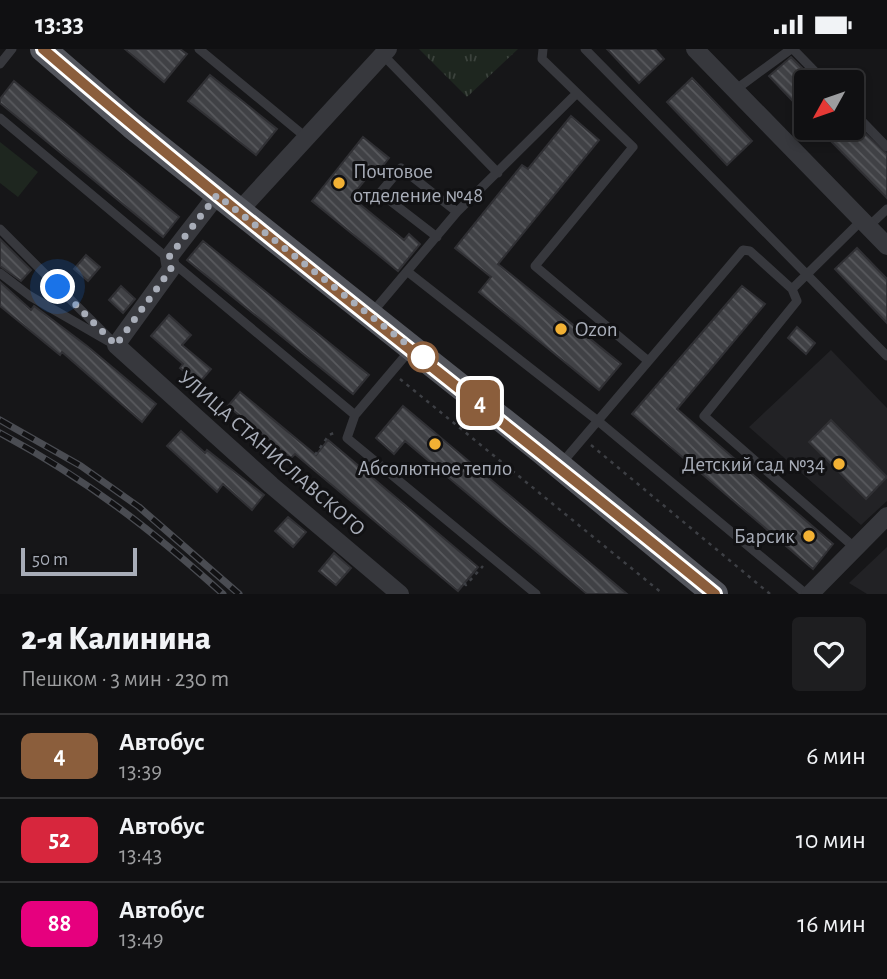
<!DOCTYPE html>
<html lang="ru">
<meta charset="utf-8">
<style>
:root{--surface:#101012;--page:#1e1e20;--text:#f1f3f6;--muted:#9c9d9f;--line:#303032}
body{margin:0;font-family:"Alegreya Sans",sans-serif;background:var(--page);color:var(--text);height:100vh;display:flex;flex-direction:column;font-size:26px;white-space:nowrap}
*{box-sizing:border-box;margin:0}
p{font-size:23px;color:var(--muted)}
.icon{flex:none;width:38px;height:38px;fill:none;stroke:currentColor;stroke-width:2;stroke-linecap:round;stroke-linejoin:round}
.map{position:relative;height:545px;overflow:hidden}
.details{display:flex;flex-direction:column;background:var(--surface);flex:1}
.details>*{flex:none}
.badge{padding:0 14px;border-radius:10px;font-size:24px;line-height:46px}
.needle{width:46px;rotate:230deg}
.controls{position:absolute;left:794px;top:21px;display:grid;gap:14px}
.controls a{display:grid;place-items:center;width:70px;height:70px;border-radius:7px;background:var(--surface);box-shadow:0 4px 10px #0003,0 0 0 2px var(--line);font-size:35px}
.scale{position:absolute;left:21px;bottom:18px;width:116px;box-sizing:border-box;padding-left:7px;border:4px solid #a8adb8;border-top:0;font-size:19px;line-height:24px;white-space:nowrap;color:#a8adb8;-webkit-text-stroke:5px #111113;paint-order:stroke}
.you{position:absolute;width:35px;height:35px;margin:-18px;border:5px solid #fff;border-radius:50%;background:#1a73e8;box-shadow:0 0 0 10px #1a73e833}
.map>.badge{position:absolute;translate:-50% -50%;box-shadow:0 0 0 4px #fff}
.round{display:grid;place-items:center;flex:none;width:74px;height:74px;border-radius:7px;background:var(--page)}
.summary{display:flex;align-items:center;justify-content:space-between;height:119px;padding:0 21px}
h1{font-size:33px;font-weight:800;line-height:52px}
ul{padding:0;list-style:none}
li{display:flex;align-items:center;gap:21px;height:84px;padding:0 21px;border-top:2px solid var(--line)}
li div{flex:1}
li b{display:block;font-size:26px}
li em{font-style:normal}
li .badge{min-width:77px;font-weight:700;text-align:center}
.status{display:flex;justify-content:space-between;align-items:center;height:49px;padding:0 35px;background:var(--surface);direction:ltr}
.status svg{height:19px;fill:currentColor}
.map>svg:first-child{display:block}
</style>
<div class="status"><b>13:33</b><svg viewBox="0 0 49 12"><path d="M0 12V9h3v3zM5 12V6h3v6zM10 12V3h3v9zM15 12V0h3v12zM26 1h20v11H26zM47 4h2v5h-2z"/></svg></div>
<div class="map">
<svg width="887" height="545" viewBox="0 0 887 545">
<defs>
<pattern id="park-tufts" width="24" height="20" patternUnits="userSpaceOnUse" patternTransform="scale(1.75)"><rect width="24" height="20" fill="#1e261f"/><path d="M3 7l-1-3M5 7V3M7 7l1-3M15 17l-1-3M17 17v-4M19 17l1-3" fill="none" stroke="#3c433d"/></pattern>
<pattern id="building-back-hatch" width="6" height="6" patternUnits="userSpaceOnUse" patternTransform="scale(1.75)"><rect width="6" height="6" fill="#404145"/><path d="M-1 5l2 2M0 0l6 6M5-1l2 2" fill="none" stroke="#595a5e"/></pattern>
</defs>
<rect width="100%" height="100%" fill="#161618"/>
<path fill="#222225" d="M 831,301 L 887,359 L 887,452 L 861,476 L 749,378 Z
M 887,498 L 887,545 L 867,545 L 849,534 Z"/>
<path fill="url(#park-tufts)" d="M 419,0 L 518,0 L 467,48 Z"/>
<path fill="#1e261f" d="M 0,93 L 38,123 L 18,148 L 0,134 Z"/>
<path fill="url(#building-back-hatch)" stroke="#303034" stroke-width="2" d="M 125,0 L 180,0 L 187,5 L 164,33 Z
M 607,0 L 655,0 L 664,10 L 639,34 Z
M 791,8 L 816,33 L 807,33 L 807,67 L 769,27 Z
M 210,26 L 277,80 L 256,106 L 188,52 Z
M 692,29 L 752,92 L 727,116 L 667,53 Z
M 14,32 L 179,168 L 163,188 L 0,54 L 0,50 Z
M 571,67 L 599,91 L 498,215 L 621,315 L 599,341 L 479,243 L 491,228 L 455,199 L 522,116 L 528,120 Z
M 852,72 L 887,105 L 887,149 L 818,79 L 852,79 Z
M 363,88 L 389,109 L 377,124 L 373,121 L 351,148 L 404,191 L 409,185 L 420,195 L 398,222 L 312,152 Z
M 0,190 L 31,221 L 21,232 L 0,217 Z
M 203,192 L 369,326 L 353,345 L 187,211 Z
M 857,199 L 887,230 L 887,274 L 835,220 Z
M 86,206 L 100,218 L 88,232 L 74,220 Z
M 0,233 L 31,261 L 34,257 L 87,297 L 156,355 L 142,373 L 62,303 L 60,306 L 0,257 Z
M 121,237 L 135,250 L 123,264 L 109,251 Z
M 742,237 L 765,255 L 677,360 L 833,495 L 813,520 L 632,365 Z
M 169,266 L 191,286 L 182,296 L 211,320 L 199,334 L 180,319 L 183,315 L 151,287 Z
M 797,278 L 815,294 L 806,305 L 788,289 Z
M 240,343 L 316,406 L 328,391 L 478,518 L 458,542 L 295,405 L 291,409 L 228,357 Z
M 403,357 L 627,545 L 587,545 L 405,392 L 394,405 L 376,389 Z
M 831,371 L 887,428 L 866,450 L 809,393 Z
M 181,382 L 205,404 L 207,401 L 264,446 L 252,461 L 223,435 L 217,443 L 167,397 Z
M 288,468 L 306,483 L 293,498 L 275,482 Z
M 334,504 L 351,519 L 336,536 L 319,522 Z"/>
<g fill="none" stroke-linecap="round" stroke-linejoin="round">
<path stroke="#3d3f44" stroke-width="2.5" stroke-dasharray="3.5 5" stroke-linecap="butt" d="M 400,330 L 663,545
M 591,396 L 770,545
M 310,413 L 329,386 L 336,383
M 464,534 L 466,536 L 483,517"/>
<path stroke="#37383d" stroke-width="9" d="M 199,0 L 308,90
M 543,0 L 542,10 L 577,44
M 585,0 L 887,307
M 793,0 L 825,33
M 383,6 L 498,124
M 0,15 L 12,0
M 735,41 L 791,0
M 852,62 L 887,98
M 0,69 L 355,366 L 347,389 L 536,545
M 869,177 L 887,160
M 0,180 L 116,296
M 437,188 L 380,144 L 401,119 L 457,163
M 408,223 L 598,372 L 806,545
M 0,224 L 30,247 L 108,292
M 792,240 L 797,252 L 704,367 L 854,498
M 371,265 L 457,163 L 577,44 L 633,98 L 535,217 L 647,311
M 355,366 L 411,300
M 561,415 L 743,201 L 750,202 L 792,240 L 862,171"/>
<path stroke="#37383d" stroke-width="18" d="M 695,0 L 887,197
M 217,146 L 169,208 L 171,220 L 116,296 L 271,436 L 400,545
M 238,163 L 388,0
M 810,545 L 887,467"/>
<path stroke="#53555c" stroke-width="26" d="M 43,0 L 132,77 L 539,400 L 715,545"/>
<defs>
<path id="rail" d="M 0,371 L 81,417 L 139,458 L 239,545
M 0,384 C 86,430 151,480 223,545"/>
</defs>
<use href="#rail" stroke="#4a4c52" stroke-width="7"/>
<use href="#rail" stroke="#111113" stroke-width="4.5" stroke-dasharray="13" stroke-linecap="butt"/>
</g>
<g fill="none" stroke-linecap="round" stroke-linejoin="round">
<defs>
<path id="line" d="M 43,0 C 261,188 492,362 715,545"/>
</defs>
<use href="#line" stroke="#fff" stroke-width="16"/>
<use href="#line" stroke="#8b5e3c" stroke-width="10"/>
<path stroke="#a8adb8" stroke-width="7" stroke-dasharray="0 12.6" d="M 58,238 L 116,296 L 171,220 L 169,208 L 217,146 L 423,308"/>
</g>
<g fill="#f2b134" stroke="#111113" stroke-width="2.5">
<circle cx="339" cy="134" r="7"/>
<circle cx="561" cy="280" r="7"/>
<circle cx="435" cy="395" r="7"/>
<circle cx="839" cy="415" r="7"/>
<circle cx="809" cy="487" r="7"/>
</g>
<circle fill="#fff" stroke="#8b5e3c" stroke-width="3.5" cx="423" cy="308" r="14"/>
<g text-anchor="middle" stroke-width="6" stroke-linejoin="round" paint-order="stroke">
<g font-size="21" fill="#a8adb8" stroke="#111113" text-anchor="start">
<text x="353" y="129">Почтовое<tspan x="353" dy="24">отделение №48</tspan></text>
<text x="575" y="287">Ozon</text>
<text x="825" y="422" text-anchor="end">Детский сад №34</text>
<text x="435" y="426" text-anchor="middle">Абсолютное тепло</text>
<text x="795" y="494" text-anchor="end">Барсик</text>
</g>
<g font-size="21" fill="#a8adb8" stroke="#111113">
<text transform="translate(272 404) rotate(41)" y="7">УЛИЦА СТАНИСЛАВСКОГО</text>
</g>
</g>
</svg>
<div class="controls">
<a><svg class="needle" viewBox="-14 -14 28 28"><path d="M0-13l5 13h-10z" fill="#e53935"/><path d="M0 13l5-13h-10z" fill="#9c9d9f"/></svg></a>
</div>
<div class="scale">50 m</div>
<div class="you" style="left:58px;top:238px"></div>
<b class="badge" style="left:480px;top:354px;background:#8b5e3c;color:#fff">4</b>
</div>
<section class="details">
<div class="summary"><div><h1>2-я Калинина</h1><p>Пешком · 3 мин · 230 m</p></div><a class="round"><svg class="icon" aria-label="heart" viewBox="0 0 24 24"><path d="M12 20l-8-8c-3-5 5-10 8-4 3-6 11-1 8 4z"/></svg></a></div>
<ul>
<li><span class="badge" style="background:#8b5e3c;color:#fff">4</span><div><b>Автобус</b><p>13:39</p></div><em>6 мин</em></li>
<li><span class="badge" style="background:#d7263d;color:#fff">52</span><div><b>Автобус</b><p>13:43</p></div><em>10 мин</em></li>
<li><span class="badge" style="background:#e6007e;color:#fff">88</span><div><b>Автобус</b><p>13:49</p></div><em>16 мин</em></li>
</ul>
</section>
